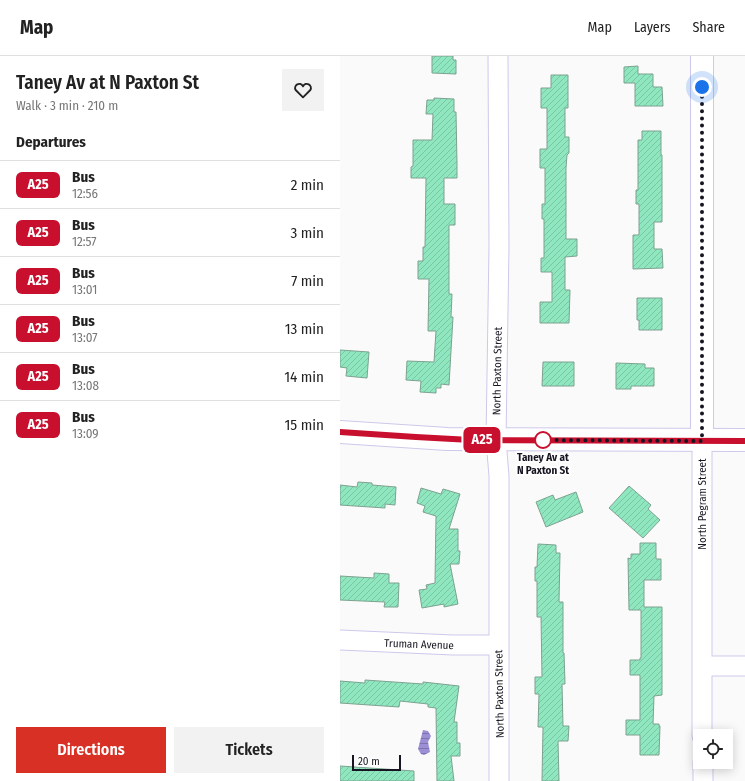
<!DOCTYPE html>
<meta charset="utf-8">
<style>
:root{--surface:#fff;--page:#f2f2f2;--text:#222;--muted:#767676;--line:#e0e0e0;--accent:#d93025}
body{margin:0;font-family:"Fira Sans Condensed",sans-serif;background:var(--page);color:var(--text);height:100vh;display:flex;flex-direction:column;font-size:15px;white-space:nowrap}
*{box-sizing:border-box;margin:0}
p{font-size:13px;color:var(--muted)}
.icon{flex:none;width:22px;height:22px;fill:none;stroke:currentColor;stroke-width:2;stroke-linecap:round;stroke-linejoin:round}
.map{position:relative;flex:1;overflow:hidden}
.details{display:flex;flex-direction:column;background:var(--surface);width:340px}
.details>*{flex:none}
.badge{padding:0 8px;border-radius:6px;font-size:14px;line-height:26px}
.tools{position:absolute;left:353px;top:673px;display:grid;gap:8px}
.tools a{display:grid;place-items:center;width:40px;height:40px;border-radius:0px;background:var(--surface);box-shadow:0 2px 10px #0003;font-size:20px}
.scale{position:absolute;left:12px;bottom:10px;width:49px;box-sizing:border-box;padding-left:4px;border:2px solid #171521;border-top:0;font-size:11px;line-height:14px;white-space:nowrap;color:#171521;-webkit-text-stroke:3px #fff;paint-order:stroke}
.you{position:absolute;width:20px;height:20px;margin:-10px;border:3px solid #fff;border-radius:50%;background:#1a73e8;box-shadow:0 0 0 6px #1a73e833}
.map>.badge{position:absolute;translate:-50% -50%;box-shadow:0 0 0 2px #fff}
h2{padding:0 16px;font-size:15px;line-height:36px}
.round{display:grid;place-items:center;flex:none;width:42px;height:42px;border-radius:0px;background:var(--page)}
.summary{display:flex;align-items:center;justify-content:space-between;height:68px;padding:0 16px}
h1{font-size:19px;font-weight:600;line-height:30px}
.button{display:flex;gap:8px;margin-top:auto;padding:8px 16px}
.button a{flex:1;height:46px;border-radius:0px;background:var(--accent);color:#fff;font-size:16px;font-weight:600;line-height:46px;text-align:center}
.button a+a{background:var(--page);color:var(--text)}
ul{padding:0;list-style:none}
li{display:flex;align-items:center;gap:12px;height:48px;padding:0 16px;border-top:1px solid var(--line)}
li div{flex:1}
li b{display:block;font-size:15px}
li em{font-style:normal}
li .badge{min-width:44px;font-weight:700;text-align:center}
header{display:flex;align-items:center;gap:24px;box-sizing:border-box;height:56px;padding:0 20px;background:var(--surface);border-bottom:1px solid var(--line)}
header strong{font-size:19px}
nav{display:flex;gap:22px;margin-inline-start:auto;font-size:14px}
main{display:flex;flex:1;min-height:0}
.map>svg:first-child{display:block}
</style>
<header>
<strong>Map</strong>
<nav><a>Map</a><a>Layers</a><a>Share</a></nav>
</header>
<main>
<section class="details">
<div class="summary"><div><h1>Taney Av at N Paxton St</h1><p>Walk · 3 min · 210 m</p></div><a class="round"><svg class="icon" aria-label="heart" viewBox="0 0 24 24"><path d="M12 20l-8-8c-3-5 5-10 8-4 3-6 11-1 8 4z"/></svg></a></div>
<h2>Departures</h2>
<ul>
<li><span class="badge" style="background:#c8102e;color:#fff">A25</span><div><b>Bus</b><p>12:56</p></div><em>2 min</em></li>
<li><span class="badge" style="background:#c8102e;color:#fff">A25</span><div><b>Bus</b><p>12:57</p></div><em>3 min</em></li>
<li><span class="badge" style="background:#c8102e;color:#fff">A25</span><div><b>Bus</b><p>13:01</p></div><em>7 min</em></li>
<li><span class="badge" style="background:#c8102e;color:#fff">A25</span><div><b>Bus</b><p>13:07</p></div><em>13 min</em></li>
<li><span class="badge" style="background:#c8102e;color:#fff">A25</span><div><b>Bus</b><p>13:08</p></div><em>14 min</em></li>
<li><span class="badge" style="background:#c8102e;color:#fff">A25</span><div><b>Bus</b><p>13:09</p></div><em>15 min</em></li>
</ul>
<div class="button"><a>Directions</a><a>Tickets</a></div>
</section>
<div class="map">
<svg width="405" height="725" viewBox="0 0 405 725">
<defs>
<pattern id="water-rules" width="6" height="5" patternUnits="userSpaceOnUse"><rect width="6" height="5" fill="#9d8fd5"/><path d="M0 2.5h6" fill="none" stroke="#7f74ac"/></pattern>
<pattern id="building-hatch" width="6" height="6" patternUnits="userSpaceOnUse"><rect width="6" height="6" fill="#8fe7bf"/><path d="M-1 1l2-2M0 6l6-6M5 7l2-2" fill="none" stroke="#7bc5a4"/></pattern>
</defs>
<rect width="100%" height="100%" fill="#fafafa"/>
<path fill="url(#water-rules)" d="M 83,674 L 88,675 L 91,680 L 88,686 L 90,696 L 84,699 L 81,698 L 78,693 Z"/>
<path fill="url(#building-hatch)" stroke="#7ca290" d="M 92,0 L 113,0 L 113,4 L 116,4 L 116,18 L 92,17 Z
M 298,10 L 298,18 L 313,18 L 313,31 L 322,31 L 323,50 L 295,50 L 295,27 L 284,27 L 284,11 Z
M 211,19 L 228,19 L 228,52 L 225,52 L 225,81 L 229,81 L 229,97 L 227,99 L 226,112 L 226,183 L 237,183 L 237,200 L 225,201 L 225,234 L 230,234 L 229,267 L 200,267 L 200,246 L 212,246 L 212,216 L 201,216 L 201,202 L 204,202 L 204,163 L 202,163 L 202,148 L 205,148 L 205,112 L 200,112 L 200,93 L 207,93 L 207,52 L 201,52 L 201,32 L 211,32 Z
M 94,42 L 114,43 L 114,56 L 116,56 L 117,108 L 117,122 L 104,122 L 104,148 L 115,148 L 115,169 L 109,169 L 109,238 L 112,238 L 111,261 L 113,261 L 109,329 L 101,328 L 101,332 L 96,332 L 96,337 L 80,336 L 81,325 L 66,324 L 67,305 L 94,306 L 96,275 L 88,275 L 89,223 L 78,223 L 78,205 L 83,205 L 83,191 L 85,191 L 86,122 L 71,122 L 71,111 L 73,110 L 73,84 L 92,84 L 93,58 L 86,58 L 87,44 L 94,44 Z
M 302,75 L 321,75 L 321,99 L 322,99 L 322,166 L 314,166 L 314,193 L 322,193 L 323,212 L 293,213 L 293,179 L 299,179 L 299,148 L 296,148 L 296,134 L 298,134 L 298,84 L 302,84 Z
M 297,242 L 322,242 L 322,274 L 299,274 L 299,264 L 297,264 Z
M 0,294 L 29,296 L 27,322 L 6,320 L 7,312 L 0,311 Z
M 203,306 L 234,306 L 234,330 L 202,330 Z
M 276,307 L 305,308 L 305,312 L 314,312 L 314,330 L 291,330 L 291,333 L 276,333 Z
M 18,426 L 32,427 L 32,429 L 56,431 L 55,449 L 45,448 L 45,452 L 0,449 L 0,429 L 17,431 Z
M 289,430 L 311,449 L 308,453 L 320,464 L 303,482 L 269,452 Z
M 81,432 L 101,438 L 103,433 L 120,438 L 109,473 L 118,473 L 118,495 L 120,495 L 119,508 L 110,508 L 118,548 L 104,551 L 104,548 L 82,552 L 79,534 L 87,533 L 86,529 L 95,527 L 96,460 L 83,456 L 85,450 L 77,447 Z
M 236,436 L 243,456 L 206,471 L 196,446 L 213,439 L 215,444 Z
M 300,487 L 316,487 L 316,503 L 321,503 L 321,524 L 304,524 L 304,551 L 322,551 L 322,639 L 314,640 L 313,668 L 319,668 L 319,670 L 320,670 L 319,699 L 300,699 L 300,679 L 286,679 L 286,664 L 300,664 L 300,619 L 290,619 L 290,604 L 300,604 L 300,602 L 301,602 L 301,554 L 289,554 L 288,502 L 291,503 L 291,498 L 300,498 Z
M 198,488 L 216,489 L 216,497 L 220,497 L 219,546 L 223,546 L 223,597 L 224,597 L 225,628 L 222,628 L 223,670 L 229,670 L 228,685 L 218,685 L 219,725 L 202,725 L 203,671 L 198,671 L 199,638 L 195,638 L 195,621 L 202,621 L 201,561 L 197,561 L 197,525 L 195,525 L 195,511 L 197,511 Z
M 34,517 L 49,518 L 49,527 L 59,527 L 58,551 L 44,551 L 45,546 L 0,544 L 0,520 L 34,522 Z
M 25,624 L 83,628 L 83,626 L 119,630 L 114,666 L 117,666 L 117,687 L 120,687 L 120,700 L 111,700 L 114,725 L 97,725 L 96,652 L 88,651 L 88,648 L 60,645 L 59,651 L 0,647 L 0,625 L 25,627 Z
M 0,710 L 74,715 L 74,725 L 0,725 Z"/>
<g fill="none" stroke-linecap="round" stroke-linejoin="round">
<defs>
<path id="street" d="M 158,0 L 159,190 L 156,384 L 159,420 L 159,725
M 362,385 L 362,680
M 0,584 L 113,589 L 158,589
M 362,610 L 405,610
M 363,706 L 363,725"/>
<path id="secondary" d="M 0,376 L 107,383 L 405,384
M 362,385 L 362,0"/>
</defs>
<use href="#street" stroke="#cec8eb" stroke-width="21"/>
<use href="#secondary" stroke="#cec8eb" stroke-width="24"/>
<use href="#street" stroke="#fff" stroke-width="19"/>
<use href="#secondary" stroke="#fff" stroke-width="22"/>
</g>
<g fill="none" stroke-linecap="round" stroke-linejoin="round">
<defs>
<path id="line" d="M 0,376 L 76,381 L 131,384 L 405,385"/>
</defs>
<use href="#line" stroke="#fff" stroke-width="9"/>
<use href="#line" stroke="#c8102e" stroke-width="6"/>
<path stroke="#171521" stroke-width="4" stroke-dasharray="0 7.2" d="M 203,384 L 199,384 L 362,385 L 362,31"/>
</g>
<circle fill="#fff" stroke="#c8102e" stroke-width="2" cx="203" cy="384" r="8"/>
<g text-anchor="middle" stroke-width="4" stroke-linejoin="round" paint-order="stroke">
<g font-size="11" fill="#171521" stroke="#fff">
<text transform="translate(157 315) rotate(-89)" y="4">North Paxton Street</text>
<text transform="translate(362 448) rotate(-90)" y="4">North Pegram Street</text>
<text transform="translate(79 588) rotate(2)" y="4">Truman Avenue</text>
<text transform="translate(159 638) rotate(-91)" y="4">North Paxton Street</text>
</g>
<g font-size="11" font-weight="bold" fill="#171521" stroke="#fff">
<text x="203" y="405">Taney Av at<tspan x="203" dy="13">N Paxton St</tspan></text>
</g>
</g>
</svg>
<div class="tools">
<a><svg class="icon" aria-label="locate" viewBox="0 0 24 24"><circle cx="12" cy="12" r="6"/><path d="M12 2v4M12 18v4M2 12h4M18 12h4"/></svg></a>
</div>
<div class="scale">20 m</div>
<div class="you" style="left:362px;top:31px"></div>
<b class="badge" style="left:142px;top:384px;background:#c8102e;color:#fff">A25</b>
</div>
</main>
